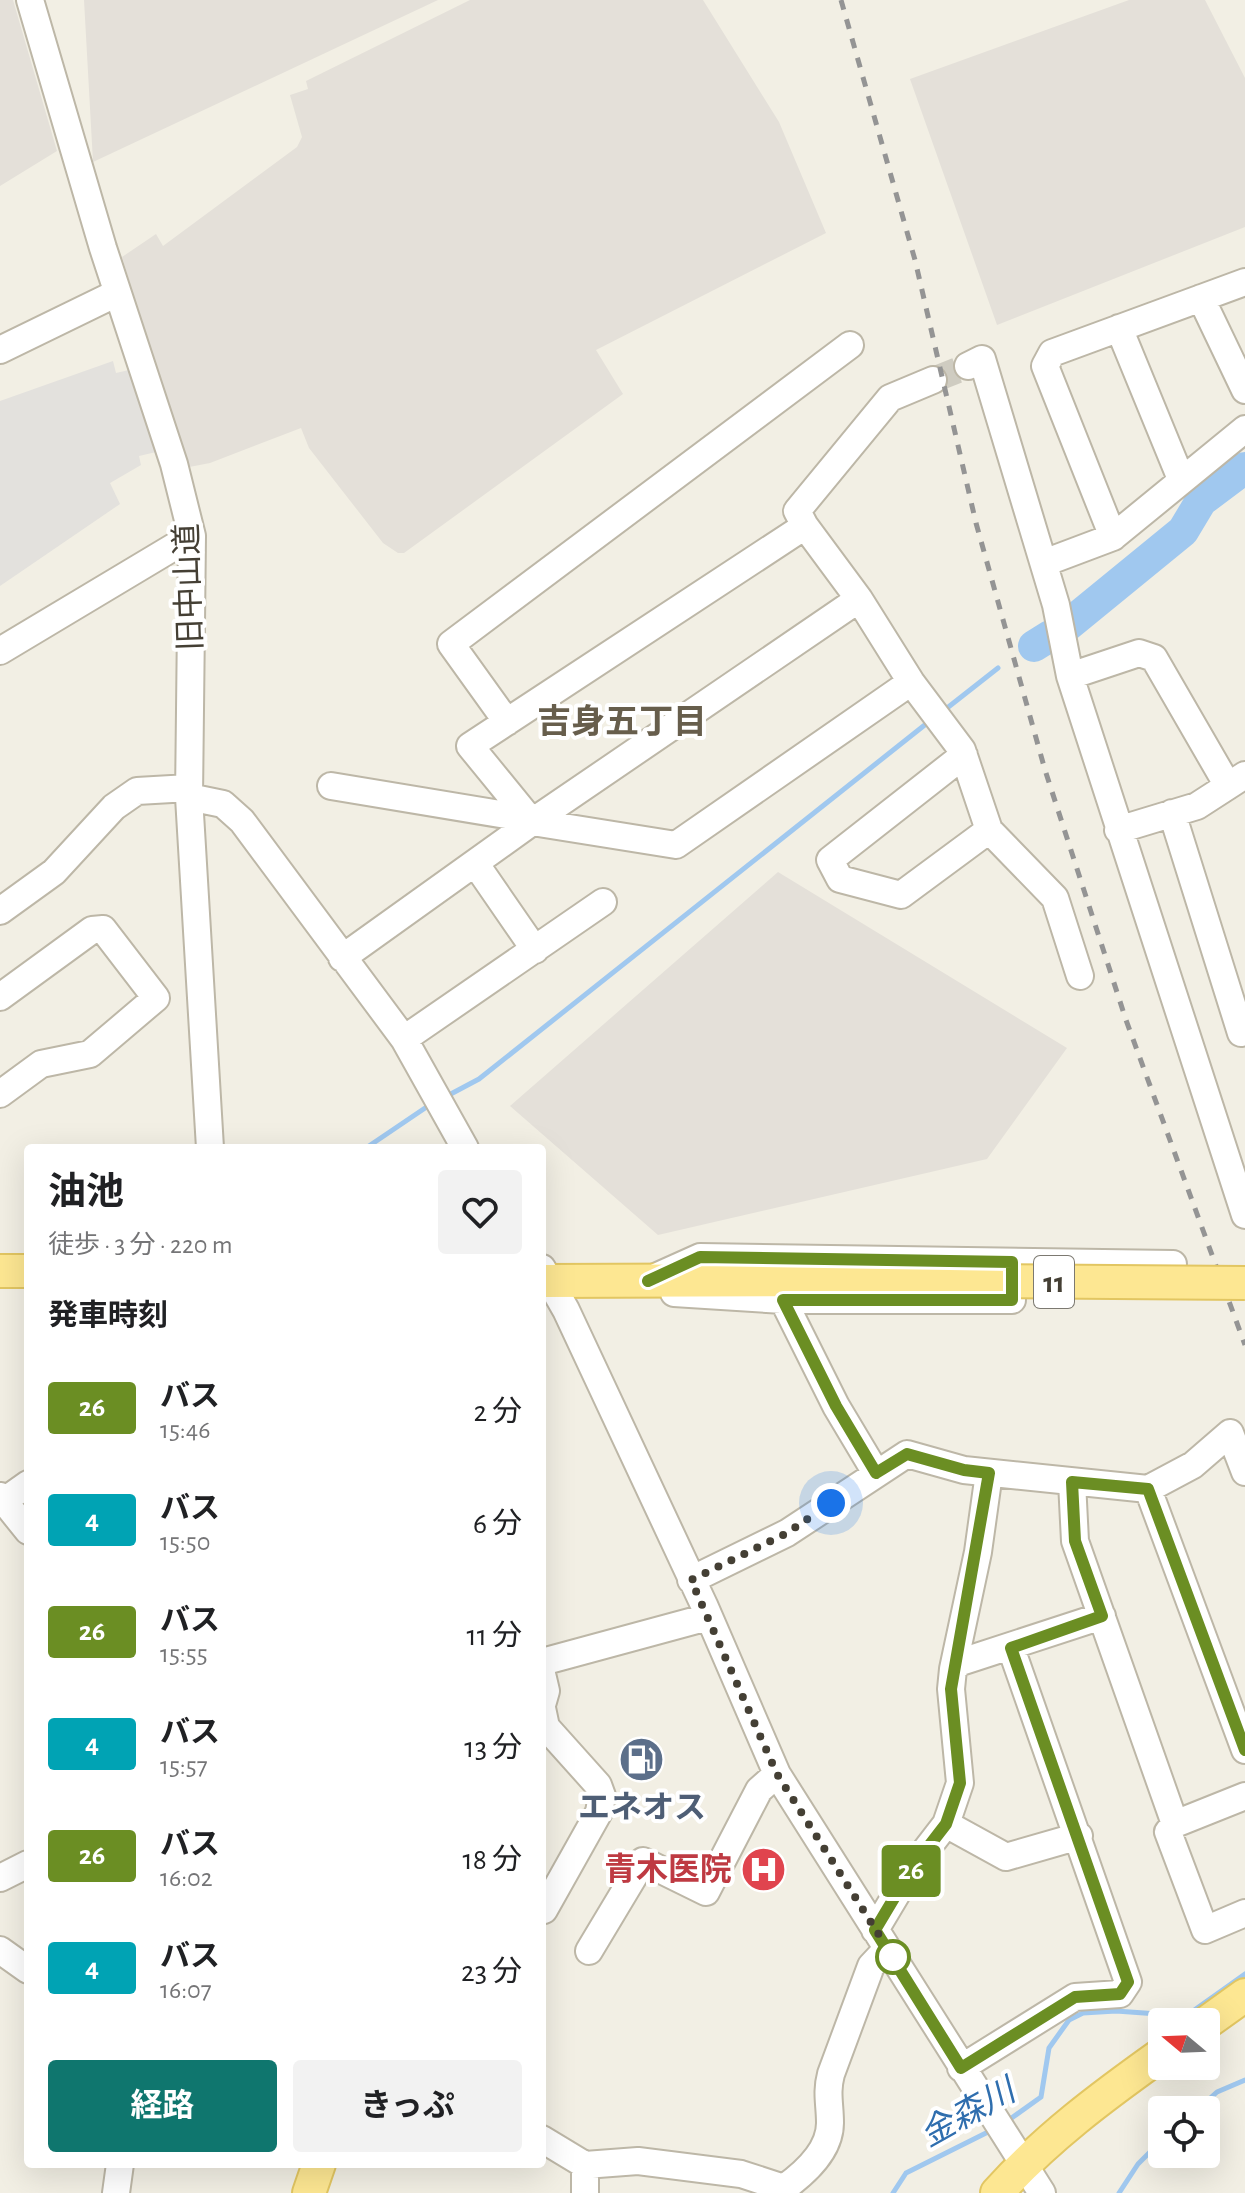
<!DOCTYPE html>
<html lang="ja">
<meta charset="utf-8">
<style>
:root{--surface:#fff;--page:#f2f2f2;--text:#202124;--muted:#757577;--accent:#0f766e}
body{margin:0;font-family:"Alegreya Sans","Noto Sans JP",sans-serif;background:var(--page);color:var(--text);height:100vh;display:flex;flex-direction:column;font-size:30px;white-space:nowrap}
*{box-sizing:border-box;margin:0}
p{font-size:26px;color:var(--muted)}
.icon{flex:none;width:44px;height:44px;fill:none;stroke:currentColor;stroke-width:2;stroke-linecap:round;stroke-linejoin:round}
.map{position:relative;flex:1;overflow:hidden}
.side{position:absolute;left:24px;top:1144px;width:522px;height:1024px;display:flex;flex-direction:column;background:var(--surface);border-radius:8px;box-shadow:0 8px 32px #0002}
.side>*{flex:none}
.badge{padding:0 16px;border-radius:6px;font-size:28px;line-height:52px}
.needle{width:52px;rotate:289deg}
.buttons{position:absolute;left:1148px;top:2008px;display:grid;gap:16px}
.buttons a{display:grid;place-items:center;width:72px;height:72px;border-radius:8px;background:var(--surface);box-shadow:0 8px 32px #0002;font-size:40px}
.you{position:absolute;width:40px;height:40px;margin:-20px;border:6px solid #fff;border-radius:50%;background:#1a73e8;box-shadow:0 0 0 12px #1a73e833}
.map>.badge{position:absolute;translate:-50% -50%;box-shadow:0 0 0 4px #fff}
h2{padding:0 24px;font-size:30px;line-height:72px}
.round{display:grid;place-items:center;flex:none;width:84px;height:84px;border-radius:8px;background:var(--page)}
.headline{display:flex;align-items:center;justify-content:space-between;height:136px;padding:0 24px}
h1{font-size:38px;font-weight:700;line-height:60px}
.action{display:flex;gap:16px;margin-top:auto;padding:16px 24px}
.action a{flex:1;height:92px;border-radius:8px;background:var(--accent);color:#fff;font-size:32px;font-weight:700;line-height:92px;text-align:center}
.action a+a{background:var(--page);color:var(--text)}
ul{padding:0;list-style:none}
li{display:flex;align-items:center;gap:24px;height:112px;padding:0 24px}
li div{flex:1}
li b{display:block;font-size:30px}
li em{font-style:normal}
li .badge{min-width:88px;font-weight:700;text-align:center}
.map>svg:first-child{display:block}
</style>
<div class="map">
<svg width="1245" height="2193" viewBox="0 0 1245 2193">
<rect width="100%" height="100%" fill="#f2efe4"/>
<path fill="#e4e0d9" d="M 0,0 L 13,0 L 57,151 L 0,186 Z
M 84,0 L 438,0 L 93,162 Z
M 470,0 L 703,0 L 779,122 L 826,233 L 596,350 L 623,394 L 404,553 L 398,553 L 383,543 L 309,448 L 301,428 L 210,463 L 184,468 L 122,257 L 156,234 L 163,246 L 297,147 L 302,137 L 290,95 L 308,89 L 306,81 Z
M 1129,0 L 1205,0 L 1245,78 L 1245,227 L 997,325 L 910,79 Z
M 778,872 L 1067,1048 L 987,1159 L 658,1235 L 510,1106 Z"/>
<path fill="#e3e1dd" d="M 113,361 L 116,373 L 129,370 L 156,452 L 139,456 L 141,465 L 110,483 L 120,504 L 0,586 L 0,401 Z"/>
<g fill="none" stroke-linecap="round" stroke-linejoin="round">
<path stroke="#a0c8ef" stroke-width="5" d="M 942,712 L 998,668
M 447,1096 L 479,1079 L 931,720
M 366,1148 L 431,1104
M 1197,2110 L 1217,2092 L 1245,2080
M 1006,2122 L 1041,2097 L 1049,2048 L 1069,2020 L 1083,2013 L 1116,2011 L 1186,2016 L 1245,1974
M 893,2193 L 906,2173 L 994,2129
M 1119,2193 L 1138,2164 L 1162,2140"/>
<path stroke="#a0c8ef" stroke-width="32" d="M 1068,625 L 1183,531 L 1201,501 L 1245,468
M 1034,646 L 1050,636"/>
<path stroke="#cfccc1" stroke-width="26" stroke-dasharray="26 13" stroke-linecap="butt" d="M 933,380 L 968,366"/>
<defs>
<path id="minor" d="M 30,0 L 103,248 L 174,464 L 192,536 L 189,797 L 210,1148
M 1201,298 L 1245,390
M 1119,328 L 1181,479
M 0,350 L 117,293
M 968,366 L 982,359 L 1056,605 L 1070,676 L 1245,1215
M 805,526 L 797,511 L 890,398 L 933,380
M 1113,537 L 1045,366 L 1052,353 L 1245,282
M 1044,563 L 1113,537 L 1245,429
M 0,651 L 192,536
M 1070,676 L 1139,653 L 1154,658 L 1228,786
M 911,682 L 676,845 L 532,822 L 470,746 L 805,526 L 859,599 L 911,682 L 962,750 L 989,830 L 1055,898 L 1080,976
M 507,722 L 451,644 L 850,345
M 964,755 L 830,860 L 840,879 L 901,895 L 989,830
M 331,786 L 530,819
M 189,797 L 223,804 L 242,821 L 404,1039 L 465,1148
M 1172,813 L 1241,1033
M 1118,830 L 1197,806 L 1245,775
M 475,863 L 535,950
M 0,911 L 54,872 L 114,807 L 137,791 L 189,788
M 342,958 L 532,822 L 859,599
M 0,997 L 92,930 L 103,929 L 156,998 L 90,1054 L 41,1064 L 0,1094
M 404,1039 L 603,902
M 542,1268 L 566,1310 L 704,1605 L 777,1774 L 1042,2193
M 651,1279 L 700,1257 L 1173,1264
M 674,1293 L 783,1300 L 1012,1300 L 1012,1262
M 783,1300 L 836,1406 L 876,1473
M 1072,1482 L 1075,1541 L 1175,1824 L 1245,1796
M 1148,1489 L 1245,1750
M 0,1496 L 28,1531
M 4,1501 L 28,1484
M 691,1580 L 787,1533 L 907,1454 L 964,1470 L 1148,1489 L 1193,1465 L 1230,1433 L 1245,1472
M 542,1662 L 708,1617
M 953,1669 L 978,1552 L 989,1473
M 542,1674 L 546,1691 L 542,1705
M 542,1708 L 546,1727 L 598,1785 L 602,1796 L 599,1812 L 544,1910
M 946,1824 L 1006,1857 L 1079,1836
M 1175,1824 L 1168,1832 L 1205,1930 L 1245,1913
M 0,1878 L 28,1864
M 875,1930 L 912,1868 L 946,1824 L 960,1783 L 951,1689 L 953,1669 L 961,1662 L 1102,1616
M 0,1950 L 28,1970
M 589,1951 L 643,1861 L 706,1892 L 759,1790 L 777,1774
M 961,2068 L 1075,1997 L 1120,1994 L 1128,1982 L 1011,1648
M 542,2139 L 585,2165 L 638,2161 L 741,2174 L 784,2188 C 805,2173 830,2151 830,2123 C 830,2104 826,2093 831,2074 L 871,1966 L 887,1949
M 116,2193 L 120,2164
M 585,2193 L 585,2165"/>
<path id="major" d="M 0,1271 L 28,1271
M 542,1281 L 862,1280
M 1206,2023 L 1245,1995
M 309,2193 L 319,2164
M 997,2193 C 1045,2139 1103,2096 1162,2054"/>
</defs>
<use href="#minor" stroke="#bdb7a7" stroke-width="30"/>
<use href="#major" stroke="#e2c662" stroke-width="36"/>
<use href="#minor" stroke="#fff" stroke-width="26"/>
<use href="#major" stroke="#fde792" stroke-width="32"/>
<path stroke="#949494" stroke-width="5" stroke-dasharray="10 10" stroke-linecap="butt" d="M 841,0 L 915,260 L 976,523 L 1045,770 L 1126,1020 L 1245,1345"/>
<defs>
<path id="major-bridge" d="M 862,1280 L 1245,1283"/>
</defs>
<use href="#major-bridge" stroke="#e2c662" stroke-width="36" stroke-linecap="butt"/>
<use href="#major-bridge" stroke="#fde792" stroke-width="32"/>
</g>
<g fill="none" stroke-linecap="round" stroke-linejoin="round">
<defs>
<path id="line" d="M 648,1281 L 700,1257 L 1012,1262 L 1012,1300 L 783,1300 L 836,1406 L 876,1473 L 907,1454 L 964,1470 L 989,1473 L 951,1689 L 960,1783 L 946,1824 L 912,1868 L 875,1930 L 961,2068 L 1075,1997 L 1120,1994 L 1128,1982 L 1011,1648 L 1102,1616 L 1075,1541 L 1072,1482 L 1148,1489 L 1245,1750"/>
</defs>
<use href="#line" stroke="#fff" stroke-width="18"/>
<use href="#line" stroke="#6b8e23" stroke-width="12"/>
<path stroke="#443f34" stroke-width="8" stroke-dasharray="0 14.4" d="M 831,1503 L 787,1533 L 691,1580 L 777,1774 L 893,1957"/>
</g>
<defs>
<symbol id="fuel-disc" viewBox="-11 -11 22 22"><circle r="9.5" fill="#5c6f8a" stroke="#fff"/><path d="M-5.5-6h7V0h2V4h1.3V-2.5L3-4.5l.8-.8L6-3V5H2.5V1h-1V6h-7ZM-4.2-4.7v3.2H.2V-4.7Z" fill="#fff"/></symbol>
<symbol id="hospital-disc" viewBox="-11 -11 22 22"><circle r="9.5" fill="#e0444e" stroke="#fff"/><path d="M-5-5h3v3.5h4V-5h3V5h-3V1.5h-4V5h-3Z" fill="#fff"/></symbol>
</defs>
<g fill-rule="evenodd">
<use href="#fuel-disc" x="616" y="1734" width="51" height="51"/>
<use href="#hospital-disc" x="738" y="1844" width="51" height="51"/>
</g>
<circle fill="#fff" stroke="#6b8e23" stroke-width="4" cx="893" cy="1957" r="16"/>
<g text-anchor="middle" stroke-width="8" stroke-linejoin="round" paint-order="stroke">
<rect fill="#fff" stroke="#7c7971" stroke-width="2" x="1034" y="1256" width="40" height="52" rx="6"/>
<g font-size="30" font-weight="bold" fill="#443f34">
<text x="1054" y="1292">11</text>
</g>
<g font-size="32" fill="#443f34" stroke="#fff">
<text transform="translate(188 587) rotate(-92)" y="11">旧中山道</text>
</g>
<g font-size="32" font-weight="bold" fill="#4e5e75" stroke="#fff">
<text x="642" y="1818">エネオス</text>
</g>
<g font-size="32" font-weight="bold" fill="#be3a42" stroke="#fff" text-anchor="end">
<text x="732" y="1880">青木医院</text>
</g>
<g font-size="34" font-weight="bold" fill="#675e4c" stroke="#fff">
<text x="622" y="733">吉身五丁目</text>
</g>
<g font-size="34" font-style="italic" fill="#2f6eae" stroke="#fff">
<text transform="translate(967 2112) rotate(-29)" y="12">金森川</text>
</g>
</g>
</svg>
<div class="buttons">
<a><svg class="needle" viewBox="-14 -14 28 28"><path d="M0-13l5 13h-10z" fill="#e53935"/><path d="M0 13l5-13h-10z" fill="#757577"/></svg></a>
<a><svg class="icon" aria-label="locate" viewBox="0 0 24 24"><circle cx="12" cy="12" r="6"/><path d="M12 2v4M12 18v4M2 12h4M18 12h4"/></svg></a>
</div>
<div class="you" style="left:831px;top:1503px"></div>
<b class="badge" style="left:911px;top:1871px;background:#6b8e23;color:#fff">26</b>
<section class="side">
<div class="headline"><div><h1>油池</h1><p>徒歩 · 3 分 · 220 m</p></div><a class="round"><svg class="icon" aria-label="heart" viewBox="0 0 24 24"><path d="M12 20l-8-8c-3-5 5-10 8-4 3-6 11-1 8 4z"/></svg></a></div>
<h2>発車時刻</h2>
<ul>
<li><span class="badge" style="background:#6b8e23;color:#fff">26</span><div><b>バス</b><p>15:46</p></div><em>2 分</em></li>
<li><span class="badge" style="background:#00a3b4;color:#fff">4</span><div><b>バス</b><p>15:50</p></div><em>6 分</em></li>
<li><span class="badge" style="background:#6b8e23;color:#fff">26</span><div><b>バス</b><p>15:55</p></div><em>11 分</em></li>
<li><span class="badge" style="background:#00a3b4;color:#fff">4</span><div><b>バス</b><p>15:57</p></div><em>13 分</em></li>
<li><span class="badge" style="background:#6b8e23;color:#fff">26</span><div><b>バス</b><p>16:02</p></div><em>18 分</em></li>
<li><span class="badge" style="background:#00a3b4;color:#fff">4</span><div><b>バス</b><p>16:07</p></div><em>23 分</em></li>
</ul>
<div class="action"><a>経路</a><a>きっぷ</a></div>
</section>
</div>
